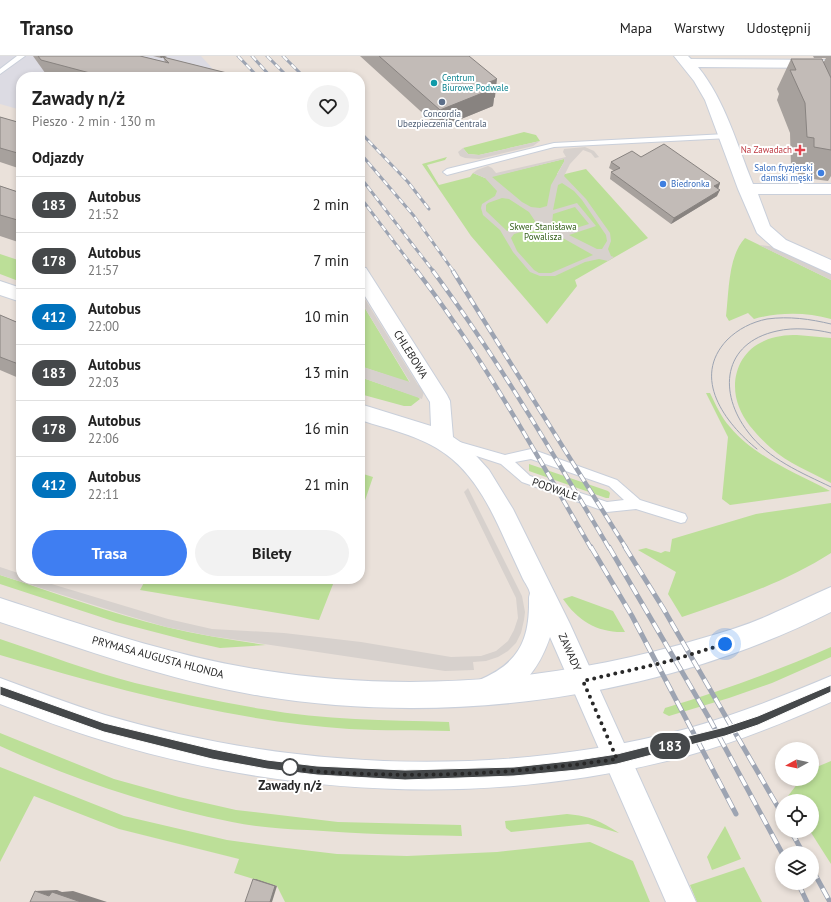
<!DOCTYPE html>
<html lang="pl">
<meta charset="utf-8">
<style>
:root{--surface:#fff;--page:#f2f2f2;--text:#222;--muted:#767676;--line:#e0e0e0;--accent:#3f7ef2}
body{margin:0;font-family:"PT Sans",sans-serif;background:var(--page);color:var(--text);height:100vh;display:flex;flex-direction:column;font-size:15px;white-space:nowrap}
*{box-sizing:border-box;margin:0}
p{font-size:13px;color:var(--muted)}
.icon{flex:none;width:22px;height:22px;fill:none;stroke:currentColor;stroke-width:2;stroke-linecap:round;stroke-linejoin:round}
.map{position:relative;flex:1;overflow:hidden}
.drawer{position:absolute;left:16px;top:16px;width:349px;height:512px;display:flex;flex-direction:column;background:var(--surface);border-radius:16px;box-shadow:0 2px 6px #0003}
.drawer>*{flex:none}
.badge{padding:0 8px;border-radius:13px;font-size:14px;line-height:26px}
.needle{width:26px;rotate:262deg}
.tools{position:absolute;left:775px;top:686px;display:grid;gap:8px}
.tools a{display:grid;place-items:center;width:44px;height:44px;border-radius:50%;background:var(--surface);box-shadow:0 2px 6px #0003;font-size:20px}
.you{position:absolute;width:20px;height:20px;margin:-10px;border:3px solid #fff;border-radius:50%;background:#1a73e8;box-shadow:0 0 0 6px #1a73e833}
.map>.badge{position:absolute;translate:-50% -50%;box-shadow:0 0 0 2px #fff}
h2{padding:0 16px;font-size:15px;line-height:36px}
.round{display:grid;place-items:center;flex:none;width:42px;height:42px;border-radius:21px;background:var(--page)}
.overview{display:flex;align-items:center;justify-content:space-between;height:68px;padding:0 16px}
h1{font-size:19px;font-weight:700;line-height:30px}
.action{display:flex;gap:8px;margin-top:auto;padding:8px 16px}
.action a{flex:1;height:46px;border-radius:24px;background:var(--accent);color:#fff;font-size:16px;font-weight:700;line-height:46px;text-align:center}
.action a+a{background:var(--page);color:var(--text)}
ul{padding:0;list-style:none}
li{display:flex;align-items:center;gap:12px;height:56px;padding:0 16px;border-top:1px solid var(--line)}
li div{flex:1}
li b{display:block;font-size:15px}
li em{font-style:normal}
li .badge{min-width:44px;font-weight:700;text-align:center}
header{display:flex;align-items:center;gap:24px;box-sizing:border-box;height:56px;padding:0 20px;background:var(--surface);border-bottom:1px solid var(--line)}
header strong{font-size:19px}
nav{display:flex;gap:22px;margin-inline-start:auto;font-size:14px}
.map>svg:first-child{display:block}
</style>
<header>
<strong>Transo</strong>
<nav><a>Mapa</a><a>Warstwy</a><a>Udostępnij</a></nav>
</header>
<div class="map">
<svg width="831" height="846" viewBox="0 0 831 846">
<rect width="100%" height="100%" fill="#eae1da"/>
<path fill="#dcdbe3" d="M 0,0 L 201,0 L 220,21 L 21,21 L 21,54 L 0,48 Z"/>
<path fill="#bcdf98" d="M 524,76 L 536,79 L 540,85 L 479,99 L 468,98 L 463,92 Z
M 447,101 L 445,104 L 427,109 L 439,129 L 470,121 L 473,117 L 485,122 L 564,103 L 564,106 L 557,118 L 565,118 L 586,113 L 648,182 L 575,224 L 577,230 L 547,268 L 471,180 L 422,108 Z
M 745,182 L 831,224 L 831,263 C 806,256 779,256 754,263 L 748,257 L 729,265 L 726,260 C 729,236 728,200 745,182 Z
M 0,198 L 21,205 L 21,226 L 0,218 Z
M 360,244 L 410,327 L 360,310 Z
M 797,279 L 831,282 L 831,427 C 811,416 787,407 771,392 C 759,381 745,367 739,351 C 729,326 738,296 764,285 C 774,280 786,279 797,279 Z
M 360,321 L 418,341 L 420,343 L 411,350 L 404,350 L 360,338 Z
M 706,337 L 710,337 C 716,349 721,361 730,371 C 755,401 796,417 830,435 L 730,449 L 722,443 L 728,381 Z
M 529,408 L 608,435 L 610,437 L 609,442 L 606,442 L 529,415 Z
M 360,417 L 373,421 L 360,459 Z
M 831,447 L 831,497 C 786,526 733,544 682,561 L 668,538 L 676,516 L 638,494 L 646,492 L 661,497 L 665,495 L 670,496 L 672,483 L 756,458 Z
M 0,519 C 55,537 110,557 166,571 C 199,579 232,584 266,589 L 220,592 L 193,586 L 116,566 L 0,528 Z
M 146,523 L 335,523 L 319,564 L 140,534 Z
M 572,540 L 613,555 L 625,576 C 598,577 578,565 563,543 Z
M 0,583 C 45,598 89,615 135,627 C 177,637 220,646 262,653 C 324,664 386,664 449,666 L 450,675 C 416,674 383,675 349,673 C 231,665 114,633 0,599 Z
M 831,591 L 831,601 L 772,627 L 729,642 L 669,660 L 663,657 L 665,652 C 722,635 777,615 831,591 Z
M 0,677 L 114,723 L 179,741 L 236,754 L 338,766 L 461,769 L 462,780 C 410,779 359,778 308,774 C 283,773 257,771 232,766 C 153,750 74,724 0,690 Z
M 831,705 L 831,808 L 810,775 L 812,775 L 812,745 L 791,745 L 788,740 L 801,723 L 812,723 L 812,713 Z
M 0,711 L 124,760 L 227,784 L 278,791 L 337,798 L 407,800 L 497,796 L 590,786 L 633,805 L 650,846 L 285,846 L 277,830 L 234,817 L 239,803 L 119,773 L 34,740 L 0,806 Z
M 567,758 C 591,760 600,765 619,777 L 588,768 L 511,776 L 506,772 L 505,765 Z
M 725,770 L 741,803 L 712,814 L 707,801 Z
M 744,811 L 762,846 L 697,846 L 690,829 Z"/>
<path fill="#d7d1cd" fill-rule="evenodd" d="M 540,85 L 533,90 L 479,103 L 465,102 L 460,100 L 458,96 L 463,92 L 468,98 L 479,99 Z
M 585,91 L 594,95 L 599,101 L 595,102 L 591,97 L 583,94 L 570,108 L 564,120 L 586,143 L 610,177 L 611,185 L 608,193 L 611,200 L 614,201 L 608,205 L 599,203 L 585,206 L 555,220 L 540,220 L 530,216 L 513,196 L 500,174 L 483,159 L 481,152 L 482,148 L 495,140 L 497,135 L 485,122 L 473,117 L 477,114 L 488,110 L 492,112 L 496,117 L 566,101 L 563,96 L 564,93 ZM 564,103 L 564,106 L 551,129 L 547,150 L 540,152 L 531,151 L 522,146 L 492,121 ZM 562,127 L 574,135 L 582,144 L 606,179 L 607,185 L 602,193 L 597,193 L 569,179 L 596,170 L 577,147 L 553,154 L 558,129 ZM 502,142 L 509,143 L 529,156 L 537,168 L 531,171 L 507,175 L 486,155 L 486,149 L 488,147 ZM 575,151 L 589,168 L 566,175 L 552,168 L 553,158 ZM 541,173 L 551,184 L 561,181 L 593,199 L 551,217 L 539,217 L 534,214 L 517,195 L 511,182 L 514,178 L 521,176 Z
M 759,189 L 776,191 L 831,218 L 831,224 Z
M 360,235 L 418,329 L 423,331 L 424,336 L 422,343 L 360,321 L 360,310 L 410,326 L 360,244 Z
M 468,432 L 522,540 L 525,556 L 524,564 L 521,577 L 516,587 L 508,595 L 498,601 L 486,605 L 473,606 L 474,614 L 445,615 L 210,580 L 166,571 L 119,557 L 0,519 L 0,511 L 21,518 L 21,523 L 35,523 L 168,563 L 212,573 L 284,577 L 361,586 L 451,601 L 481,600 L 496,595 L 508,585 L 514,574 L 518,562 L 516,542 L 464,436 Z"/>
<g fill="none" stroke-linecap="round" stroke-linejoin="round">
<defs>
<path id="service" d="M 17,0 L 25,0 L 0,18 L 0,13 Z
M 726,78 L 729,78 L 729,82 L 554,91 L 447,119 L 443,116 L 447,113 L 554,87 Z
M 456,385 L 505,399 L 531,393 L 617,424 L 640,444 L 685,458 L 687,462 L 685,466 L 681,467 L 636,453 L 607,456 L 522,426 L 501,408 L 452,392 L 451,389 L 452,386 ZM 531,403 L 609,430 L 624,444 L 607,446 L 530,420 L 515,406 Z"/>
<path id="minor" d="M 674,0 L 688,0 L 691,3 L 831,4 L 831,12 L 698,11 C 725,44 737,89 753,128 L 831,128 L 831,138 L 758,138 L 770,170 L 786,184 L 831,204 L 831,218 L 774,192 L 757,177 L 738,133 L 705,44 L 694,25 Z
M 360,211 L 366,212 L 447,339 L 450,345 L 453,381 L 469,392 L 489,414 L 513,453 L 570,568 L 696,846 L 666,846 L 550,581 C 538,616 521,635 486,647 L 477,643 L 473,634 L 477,625 C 518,608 530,586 529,542 C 529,540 530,538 530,537 C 529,532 525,527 523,523 C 517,510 511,497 505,484 C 492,455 477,424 452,403 C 426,381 392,374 360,364 L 360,348 L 431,370 L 430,346 L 360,232 Z
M 0,225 L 21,232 L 21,246 L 0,239 Z"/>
<path id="secondary" d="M 831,531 L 831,556 C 660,642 450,671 261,640 C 171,625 86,594 0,566 L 0,542 C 86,570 172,600 261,614 C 408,638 561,625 703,582 C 728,575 753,567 776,556 C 795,548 812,539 831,531 Z
M 831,620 L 831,646 C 784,667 736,686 686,700 C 497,751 292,742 105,685 C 70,675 35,661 0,648 L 0,622 C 35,635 70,648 105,659 C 293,714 496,723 686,673 C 736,659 783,640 831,620 Z"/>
</defs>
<use href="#service" stroke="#c9cfda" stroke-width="2"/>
<use href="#minor" stroke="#c9cfda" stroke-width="2"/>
<use href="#secondary" stroke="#c9cfda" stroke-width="2"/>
<use href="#service" fill="#fff" fill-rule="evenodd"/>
<use href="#minor" fill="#fff" fill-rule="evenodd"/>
<use href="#secondary" fill="#fff" fill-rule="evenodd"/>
<path stroke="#9da4b2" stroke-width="1" d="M 831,277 C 814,273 794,271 777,275 C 722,287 718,337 748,376 C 768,403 802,417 831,431
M 757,393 C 725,367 691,322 727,284 C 738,273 752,266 767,263 C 789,260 810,263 831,268"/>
<defs>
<path id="rail-far2" d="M 238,0 L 258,21
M 252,0 L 271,21
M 267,0 L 288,21
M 283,0 L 304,21
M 360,76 L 408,126 L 429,153
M 360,97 L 414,160 L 454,216
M 360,121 L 434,216
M 360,141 L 417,216"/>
<path id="rail-far1" d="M 417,215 C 483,301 536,398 591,492
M 433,215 C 498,303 553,398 609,492
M 453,215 L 626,492"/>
<path id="rail" d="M 591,491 L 632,560 L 736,758
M 609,491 L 709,662 L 782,797
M 625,491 L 663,552 L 782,758
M 791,775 L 803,797
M 812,813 L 830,846
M 798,827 L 807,846"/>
</defs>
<use href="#rail-far2" stroke="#9da4b2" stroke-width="3"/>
<use href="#rail-far1" stroke="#9da4b2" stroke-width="4.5"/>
<use href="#rail" stroke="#9da4b2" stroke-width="5"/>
<use href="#rail-far2" stroke="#fff" stroke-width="2" stroke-dasharray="6" stroke-linecap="butt"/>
<use href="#rail-far1" stroke="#fff" stroke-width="3" stroke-dasharray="8" stroke-linecap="butt"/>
<use href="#rail" stroke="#fff" stroke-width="3.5" stroke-dasharray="11" stroke-linecap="butt"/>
</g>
<path fill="#a7a19d" d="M 33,0 L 140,0 L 165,6 L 163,1 L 231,21 L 48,21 Z
M 153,0 L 167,0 L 161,2 Z
M 360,0 L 469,0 L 495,41 L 494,42 L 493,50 L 439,72 Z
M 813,0 L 831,0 L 831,120 L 828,125 L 798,121 L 798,112 L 791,111 L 790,77 L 777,44 L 779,38 L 777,33 L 791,3 L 823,7 L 826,2 L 814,2 Z
M 0,61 L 21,67 L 21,113 L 0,106 Z
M 641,101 L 720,127 L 718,133 L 717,140 L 671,168 L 610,123 L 611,116 L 614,115 L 609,112 L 611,106 Z
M 0,130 L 21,137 L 21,187 L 0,180 Z
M 0,259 L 21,268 L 21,323 L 0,314 Z"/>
<path fill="#888380" d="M 160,0 L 167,0 L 161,2 Z
M 497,23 L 495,41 L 494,42 L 493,50 L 439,72 L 440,54 L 487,27 Z
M 720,127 L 718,133 L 714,130 Z
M 720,134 L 717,140 L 671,168 L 674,162 Z
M 253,823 L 256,823 L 277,830 L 272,846 L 270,846 Z
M 57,834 L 62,836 L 73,835 L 107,846 L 81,846 L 49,840 L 35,835 Z"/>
<path fill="#c2bbb7" stroke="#888380" d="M 38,0 L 140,0 L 169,7 L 163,1 L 227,17 L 231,21 L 105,21 L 41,4 Z
M 379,0 L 469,0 L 497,23 L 487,27 L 495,32 L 440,54 Z
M 791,3 L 822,3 L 831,22 L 831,94 L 814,91 L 814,82 L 807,81 L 805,47 L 790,14 L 796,14 Z
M 0,61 L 21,67 L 21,98 L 0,92 Z
M 664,88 L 720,127 L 714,130 L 720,134 L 674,162 L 611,116 L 620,112 L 611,106 L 632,95 L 641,101 Z
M 0,130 L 21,137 L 21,165 L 0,159 Z
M 0,259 L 21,268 L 21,309 L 0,301 Z
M 253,823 L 275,830 L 270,846 L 245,846 Z
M 35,835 L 49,840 L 52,836 L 81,846 L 30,846 Z"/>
<path fill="#45484a" stroke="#fff" d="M 831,629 L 831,636 L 758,669 L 725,680 L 617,708 L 578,714 L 514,720 L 405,724 L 317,719 L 267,713 L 212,703 L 104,676 L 0,639 L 0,630 L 104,667 L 212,693 L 267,704 L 317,710 L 405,714 L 514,711 L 578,704 L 617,698 L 725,671 L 758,660 Z"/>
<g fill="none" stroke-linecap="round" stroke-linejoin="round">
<path stroke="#282828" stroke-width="4" stroke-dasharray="0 7.2" d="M 290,711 C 316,717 345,717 372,718 C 454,721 536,715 617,703 L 583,625 L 666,606 L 725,588"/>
</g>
<circle fill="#0f9aa8" stroke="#fff" stroke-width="1.5" cx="434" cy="27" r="4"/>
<circle fill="#5c6f8a" stroke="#fff" stroke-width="1.5" cx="442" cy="46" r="4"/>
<path fill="#e0444e" stroke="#fff" stroke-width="1.5" d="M798 88h4v4h4v4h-4v4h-4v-4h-4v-4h4z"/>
<g fill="#3f7fe0" stroke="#fff" stroke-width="1.5">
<circle cx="821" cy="117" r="4"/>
<circle cx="663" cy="128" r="4"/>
</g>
<circle fill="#fff" stroke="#45484a" stroke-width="2" cx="290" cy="711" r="8"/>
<g text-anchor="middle" stroke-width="4" stroke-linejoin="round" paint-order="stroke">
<g font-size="9" fill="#0d838f" stroke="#fff" text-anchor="start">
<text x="442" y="25">Centrum<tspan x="442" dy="10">Biurowe Podwale</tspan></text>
</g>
<g font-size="9" fill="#4e5e75" stroke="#fff">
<text x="442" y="61">Concordia<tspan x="442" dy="10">Ubezpieczenia Centrala</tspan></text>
</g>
<g font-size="9" fill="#be3a42" stroke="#fff" text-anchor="end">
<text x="792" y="97">Na Zawadach</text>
</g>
<g font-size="9" fill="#366cbe" stroke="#fff" text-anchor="end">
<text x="813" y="115">Salon fryzjerski<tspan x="813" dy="10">damski męski</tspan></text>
<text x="671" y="131" text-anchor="start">Biedronka</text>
</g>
<g font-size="9" fill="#36611c" stroke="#fff">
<text x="543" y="174">Skwer Stanisława<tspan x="543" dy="10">Powalisza</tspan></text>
</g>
<g font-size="11" fill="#282828" stroke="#fff">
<text transform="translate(411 298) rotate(58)" y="4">CHLEBOWA</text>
<text transform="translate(555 433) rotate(19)" y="4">PODWALE</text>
<text transform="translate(570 596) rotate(66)" y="4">ZAWADY</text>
<text transform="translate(158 601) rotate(15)" y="4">PRYMASA AUGUSTA HLONDA</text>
</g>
<g font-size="13" font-weight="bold" fill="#282828" stroke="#fff">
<text x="290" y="734">Zawady n/ż</text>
</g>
</g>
</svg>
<div class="tools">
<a><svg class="needle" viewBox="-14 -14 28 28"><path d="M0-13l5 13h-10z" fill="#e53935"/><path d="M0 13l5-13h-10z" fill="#767676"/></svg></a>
<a><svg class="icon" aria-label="locate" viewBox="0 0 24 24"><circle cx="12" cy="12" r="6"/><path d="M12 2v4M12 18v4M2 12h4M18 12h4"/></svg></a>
<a><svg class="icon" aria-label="layers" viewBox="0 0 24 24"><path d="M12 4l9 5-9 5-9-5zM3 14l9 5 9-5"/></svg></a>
</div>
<div class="you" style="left:725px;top:588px"></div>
<b class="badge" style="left:670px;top:690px;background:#45484a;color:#fff">183</b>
<section class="drawer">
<div class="overview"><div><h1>Zawady n/ż</h1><p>Pieszo · 2 min · 130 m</p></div><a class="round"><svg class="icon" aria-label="heart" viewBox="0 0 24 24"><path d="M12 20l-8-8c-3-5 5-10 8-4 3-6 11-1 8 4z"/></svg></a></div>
<h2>Odjazdy</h2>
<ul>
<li><span class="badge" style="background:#45484a;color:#fff">183</span><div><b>Autobus</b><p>21:52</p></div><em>2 min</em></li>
<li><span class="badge" style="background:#45484a;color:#fff">178</span><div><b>Autobus</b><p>21:57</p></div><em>7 min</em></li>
<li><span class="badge" style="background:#0072bc;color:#fff">412</span><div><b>Autobus</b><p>22:00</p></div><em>10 min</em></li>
<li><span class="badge" style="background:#45484a;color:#fff">183</span><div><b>Autobus</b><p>22:03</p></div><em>13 min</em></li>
<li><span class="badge" style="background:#45484a;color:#fff">178</span><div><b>Autobus</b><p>22:06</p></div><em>16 min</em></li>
<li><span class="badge" style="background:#0072bc;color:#fff">412</span><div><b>Autobus</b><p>22:11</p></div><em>21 min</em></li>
</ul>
<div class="action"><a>Trasa</a><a>Bilety</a></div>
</section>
</div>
